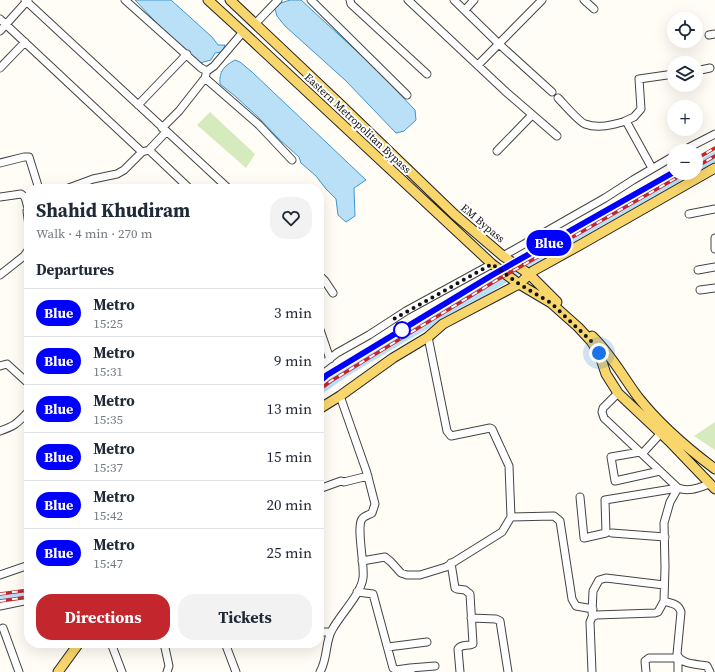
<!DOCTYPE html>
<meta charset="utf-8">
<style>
:root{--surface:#fff;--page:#f2f2f3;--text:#1f2937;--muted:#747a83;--line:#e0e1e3;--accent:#c4262e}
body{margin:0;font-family:"Source Serif 4",serif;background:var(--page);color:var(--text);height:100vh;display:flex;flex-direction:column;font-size:15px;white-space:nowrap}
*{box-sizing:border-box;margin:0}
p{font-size:13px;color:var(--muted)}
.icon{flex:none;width:22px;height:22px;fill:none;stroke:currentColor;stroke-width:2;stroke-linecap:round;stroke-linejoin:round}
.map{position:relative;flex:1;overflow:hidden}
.drawer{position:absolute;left:24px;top:184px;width:300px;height:464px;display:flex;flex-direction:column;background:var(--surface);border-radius:16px;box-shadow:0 4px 16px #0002}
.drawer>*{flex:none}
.badge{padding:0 8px;border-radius:13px;font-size:14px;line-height:26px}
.fabs{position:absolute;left:667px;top:12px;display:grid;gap:8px}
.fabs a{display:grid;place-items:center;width:36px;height:36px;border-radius:50%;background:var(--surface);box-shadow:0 4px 16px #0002;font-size:20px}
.you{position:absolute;width:20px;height:20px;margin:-10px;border:3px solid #fff;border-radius:50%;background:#1a73e8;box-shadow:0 0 0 6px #1a73e833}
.map>.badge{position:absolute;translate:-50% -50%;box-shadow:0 0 0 2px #fff}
h2{padding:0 12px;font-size:15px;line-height:36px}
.round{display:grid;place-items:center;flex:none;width:42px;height:42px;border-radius:16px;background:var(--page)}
.overview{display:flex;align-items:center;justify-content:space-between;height:68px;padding:0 12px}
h1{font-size:19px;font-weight:700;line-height:30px}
.cta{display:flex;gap:8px;margin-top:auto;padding:8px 12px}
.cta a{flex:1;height:46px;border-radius:16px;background:var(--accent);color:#fff;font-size:16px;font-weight:700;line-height:46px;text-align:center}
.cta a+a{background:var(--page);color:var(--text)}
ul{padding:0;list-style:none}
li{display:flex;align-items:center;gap:12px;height:48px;padding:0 12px;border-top:1px solid var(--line)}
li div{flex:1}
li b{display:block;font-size:15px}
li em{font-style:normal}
li .badge{min-width:44px;font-weight:700;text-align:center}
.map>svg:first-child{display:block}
</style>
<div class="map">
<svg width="715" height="672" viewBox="0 0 715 672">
<rect width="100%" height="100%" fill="#fffdf5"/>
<path fill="#d5ebbd" d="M 210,112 L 255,154 L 246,168 L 197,125 Z
M 715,422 L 715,450 L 694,436 Z"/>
<path fill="#b9e0f7" stroke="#3f96cf" d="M 135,0 L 171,0 L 212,37 L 218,45 L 225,45 L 222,52 L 215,53 L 211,60 L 200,63 L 168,35 Z
M 290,0 L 301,0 L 376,69 L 415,110 L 416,120 L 404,131 L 396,133 L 345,80 L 285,26 L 277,16 L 275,9 L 281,3 Z
M 235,60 L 240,62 L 252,72 L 366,180 L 354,188 L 355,216 L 346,222 L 338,215 L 336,199 L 326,189 L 316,176 L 301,163 L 299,157 L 278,138 L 258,117 L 235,96 L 220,84 C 219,71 224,66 235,60 Z"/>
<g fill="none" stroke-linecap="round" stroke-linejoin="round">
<path stroke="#b9e0f7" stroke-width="12" d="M 696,169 L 715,158
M 319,389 L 344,371 L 403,336 L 472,297 L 532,260 L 688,173
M 0,601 L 29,596"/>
<defs>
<path id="minor" d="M 25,0 L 229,189
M 125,0 L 201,68 L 207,71 L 214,66 L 243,32
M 311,0 L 407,95
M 350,0 L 351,4 L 427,74
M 408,0 L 505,91 L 557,136
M 454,0 L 499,44 L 552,92
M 584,0 L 594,9
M 465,10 L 474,0
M 0,19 L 142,152
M 255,24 L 278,0
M 0,31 L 28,0
M 709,35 L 715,34
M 478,65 L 542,0
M 0,68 L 25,42
M 696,71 L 710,68
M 205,78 L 259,125 L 292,160
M 558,98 C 563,103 579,122 585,124 C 598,129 613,125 626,121 L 652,168
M 138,105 L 187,54
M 625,121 L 634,117 L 641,109 L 639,79 L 674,74
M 162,128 L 179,111 L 205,78 L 206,74
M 149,150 L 166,132
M 497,151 L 532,115
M 682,151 L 715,134
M 0,163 L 24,157 L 29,157 L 39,189
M 66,189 L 93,179 L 117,174 L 124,170 L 142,152 L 149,150 L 190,189
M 0,197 L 21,194 L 25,197 L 28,208
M 29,207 L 27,211 L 29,226
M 689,214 L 715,209
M 715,238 L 715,249
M 503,256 L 605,198 L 633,180 L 674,156
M 698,270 L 715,267
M 0,275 L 24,256 L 29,249
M 319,275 L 325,281 L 333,293
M 700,290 L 715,288
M 319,327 L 330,359
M 0,366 L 7,364 L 29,384
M 319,367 L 337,353 L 369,335 L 406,311 L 492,264
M 618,393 L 603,408 L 602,412 L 604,418 L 678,488 C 689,492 698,488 709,484
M 0,431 C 17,425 17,423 29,411
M 640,452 L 611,457 L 615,481 L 660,471
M 642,454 L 661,433
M 678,488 L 670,502 L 664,523 L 665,567 L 664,601 C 672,604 678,603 681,612 L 677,654 C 681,665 697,664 707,666 L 710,672
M 319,489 L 341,481 L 344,482 L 368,476
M 580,497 L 584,538 L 606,533 L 605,500 L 678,488
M 511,517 L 554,516 L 560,521 L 572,599 L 576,606 L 593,609
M 612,533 L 665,537
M 362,561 L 385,557 L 391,562 L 401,573 L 407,575 L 420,575 L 446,567 L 502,532 L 511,517 L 509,466 L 492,429 L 490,428 L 451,436 L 447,431 L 428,337
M 451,563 L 455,588 L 457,589 L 465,590 L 470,594 L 473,644 C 468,647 462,643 458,649 L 460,672
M 0,575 L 29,565
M 357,592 L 373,594 L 393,668 L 396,670 L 410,668 L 411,672
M 0,606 L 29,600
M 592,613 L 593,591 L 599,580 L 606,578 L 664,585
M 471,618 L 496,619 L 500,621 L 508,672
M 3,628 L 19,672
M 319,632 L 331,632
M 111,643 L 122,672
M 164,643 L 169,666 L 167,672
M 225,643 L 236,672
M 388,647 L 427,642
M 410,668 L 435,666
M 320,672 C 328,658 325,642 332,630 C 340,615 361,594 363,578 C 365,566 356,527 362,519 C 364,516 369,515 372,513 L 375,504 L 367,473 L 340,396
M 592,672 L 590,622 L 592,617 L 596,615 L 655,613 L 658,612 L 664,601
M 646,672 L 645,661 L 649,658 L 678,658 L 678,672"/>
<path id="major" d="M 208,0 L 243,32 L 492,264 L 519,284 L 551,303 L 578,327 L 591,341 L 599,353 L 606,374 L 618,393 L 669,441 L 715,489
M 230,0 L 341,105 L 454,214 L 503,256 L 529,274 L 557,302
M 592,336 C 611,354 623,377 638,397 C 660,425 687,448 715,469
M 319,409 L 340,396 L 393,358 L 428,337 L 443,324 L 519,284 L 533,271 L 580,245 L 715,168
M 58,672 L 79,643"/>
</defs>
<use href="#minor" stroke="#444" stroke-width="9"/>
<use href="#major" stroke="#222" stroke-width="11"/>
<use href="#minor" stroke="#fff" stroke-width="7"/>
<use href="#major" stroke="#f9d66b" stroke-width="9"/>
<defs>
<path id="rail" d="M 696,159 L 715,148
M 696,167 L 715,156
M 319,382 L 327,375 L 494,274 L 674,172
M 319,390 L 331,381 L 497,280 L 685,173
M 0,594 L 29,590
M 0,601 L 29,597"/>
</defs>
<use href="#rail" stroke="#c4262e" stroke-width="3.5"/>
<use href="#rail" stroke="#fff" stroke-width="2" stroke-dasharray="6" stroke-linecap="butt"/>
</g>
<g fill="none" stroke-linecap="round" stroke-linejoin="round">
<defs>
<path id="line" d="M 319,382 L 327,375 L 494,274 L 674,172"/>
</defs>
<use href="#line" stroke="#fff" stroke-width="9"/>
<use href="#line" stroke="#00f" stroke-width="6"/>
<path stroke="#111" stroke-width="4" stroke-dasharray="0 7.2" d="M 402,330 L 394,319 L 492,264 L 519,284 L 551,303 L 591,341 L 599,353"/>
</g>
<circle fill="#fff" stroke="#00f" stroke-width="2" cx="402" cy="330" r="8"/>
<g text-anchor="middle" stroke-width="4" stroke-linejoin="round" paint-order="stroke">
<g font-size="11" fill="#111" stroke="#fff">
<text transform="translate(358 123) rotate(43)" y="4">Eastern Metropolitan Bypass</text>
<text transform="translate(483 223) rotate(40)" y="4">EM Bypass</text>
</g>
</g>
</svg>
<div class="fabs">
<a><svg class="icon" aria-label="locate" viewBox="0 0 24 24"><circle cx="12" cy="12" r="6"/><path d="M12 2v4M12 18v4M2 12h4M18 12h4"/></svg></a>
<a><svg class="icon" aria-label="layers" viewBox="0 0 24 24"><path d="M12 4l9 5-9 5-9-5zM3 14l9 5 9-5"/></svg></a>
<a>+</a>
<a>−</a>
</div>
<div class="you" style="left:599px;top:353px"></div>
<b class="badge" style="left:549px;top:243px;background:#00f;color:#fff">Blue</b>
<section class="drawer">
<div class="overview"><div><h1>Shahid Khudiram</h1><p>Walk · 4 min · 270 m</p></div><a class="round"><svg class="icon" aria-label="heart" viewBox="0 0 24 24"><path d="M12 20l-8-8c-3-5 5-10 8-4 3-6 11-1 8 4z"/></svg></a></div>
<h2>Departures</h2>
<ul>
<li><span class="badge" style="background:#00f;color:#fff">Blue</span><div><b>Metro</b><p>15:25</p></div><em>3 min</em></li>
<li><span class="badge" style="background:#00f;color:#fff">Blue</span><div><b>Metro</b><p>15:31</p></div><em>9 min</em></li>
<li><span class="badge" style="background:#00f;color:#fff">Blue</span><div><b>Metro</b><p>15:35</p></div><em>13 min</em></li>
<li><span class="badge" style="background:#00f;color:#fff">Blue</span><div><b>Metro</b><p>15:37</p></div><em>15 min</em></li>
<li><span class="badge" style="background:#00f;color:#fff">Blue</span><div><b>Metro</b><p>15:42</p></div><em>20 min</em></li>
<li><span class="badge" style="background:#00f;color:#fff">Blue</span><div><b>Metro</b><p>15:47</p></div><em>25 min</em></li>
</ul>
<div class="cta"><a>Directions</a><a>Tickets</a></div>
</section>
</div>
